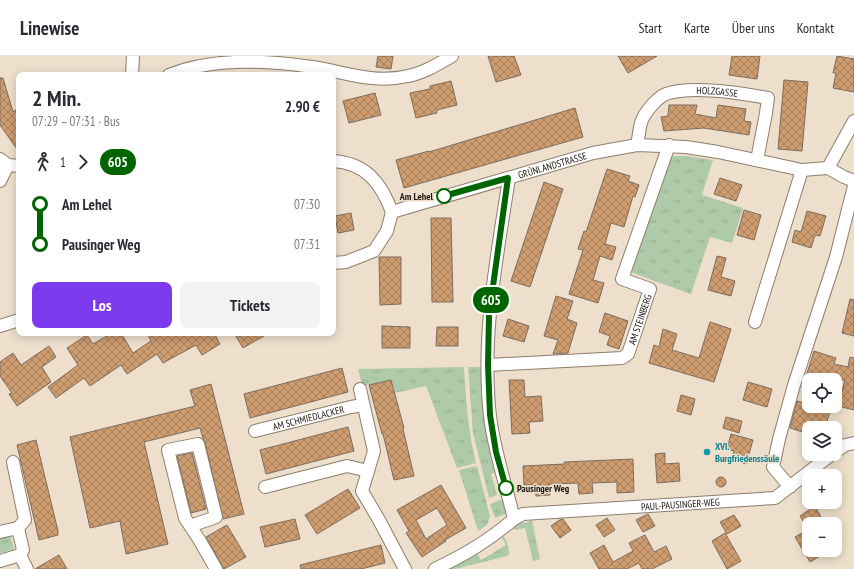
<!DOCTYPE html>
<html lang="de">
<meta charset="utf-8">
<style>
:root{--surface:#fff;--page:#f2f2f3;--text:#2b2b33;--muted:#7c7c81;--line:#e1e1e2;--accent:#7c3aed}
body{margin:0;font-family:"PT Sans Narrow",sans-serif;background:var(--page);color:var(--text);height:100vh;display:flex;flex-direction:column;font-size:15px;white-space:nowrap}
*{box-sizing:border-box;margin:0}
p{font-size:13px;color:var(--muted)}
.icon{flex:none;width:22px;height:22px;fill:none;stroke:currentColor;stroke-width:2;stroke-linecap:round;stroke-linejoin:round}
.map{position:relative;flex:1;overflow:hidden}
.drawer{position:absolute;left:16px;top:16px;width:320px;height:264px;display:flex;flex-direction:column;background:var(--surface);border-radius:8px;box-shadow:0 2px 10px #0003}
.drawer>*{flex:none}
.badge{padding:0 8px;border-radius:13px;font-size:14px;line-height:26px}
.controls{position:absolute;left:802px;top:317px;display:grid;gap:8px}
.controls a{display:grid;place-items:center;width:40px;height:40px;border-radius:8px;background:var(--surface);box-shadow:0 2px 10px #0003;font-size:20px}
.map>.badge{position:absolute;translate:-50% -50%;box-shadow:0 0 0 2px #fff}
.legs{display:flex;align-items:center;gap:6px;height:44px;padding:0 16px;font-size:13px}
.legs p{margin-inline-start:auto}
.headline{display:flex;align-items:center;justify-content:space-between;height:68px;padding:0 16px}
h1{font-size:22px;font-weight:600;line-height:30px}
.button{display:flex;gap:8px;margin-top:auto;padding:8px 16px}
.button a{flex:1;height:46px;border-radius:8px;background:var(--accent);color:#fff;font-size:16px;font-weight:600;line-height:46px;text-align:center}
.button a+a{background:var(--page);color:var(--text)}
ul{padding:0 16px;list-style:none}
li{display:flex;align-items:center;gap:14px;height:40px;font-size:15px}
li i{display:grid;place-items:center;width:6px;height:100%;margin:0 5px;background:currentColor}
li i::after{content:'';width:10px;height:10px;margin:-5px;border:3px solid;border-radius:50%;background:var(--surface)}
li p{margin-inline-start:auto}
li:first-child i{background:linear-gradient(#0000 50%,currentColor 0)}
li:last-child i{background:linear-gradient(currentColor 50%,#0000 0)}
header{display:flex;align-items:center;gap:24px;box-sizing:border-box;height:56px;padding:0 20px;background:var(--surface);border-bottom:1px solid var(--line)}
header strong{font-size:19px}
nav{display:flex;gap:22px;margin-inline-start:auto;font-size:14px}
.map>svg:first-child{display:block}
</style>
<header>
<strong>Linewise</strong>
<nav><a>Start</a><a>Karte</a><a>Über uns</a><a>Kontakt</a></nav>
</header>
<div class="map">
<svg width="854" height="513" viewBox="0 0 854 513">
<defs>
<pattern id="grass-tufts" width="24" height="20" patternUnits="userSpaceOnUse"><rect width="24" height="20" fill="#afcaa8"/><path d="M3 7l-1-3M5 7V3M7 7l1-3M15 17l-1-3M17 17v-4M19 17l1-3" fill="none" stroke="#96ad8f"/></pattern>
<pattern id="building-cross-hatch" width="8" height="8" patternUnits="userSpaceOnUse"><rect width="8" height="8" fill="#cd9c6f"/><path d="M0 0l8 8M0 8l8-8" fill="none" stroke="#a67e5a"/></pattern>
</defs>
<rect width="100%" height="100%" fill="#eedfcc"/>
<path fill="url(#grass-tufts)" d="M 671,100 L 687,100 L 713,104 L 702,139 L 743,152 L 732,187 L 710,181 L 691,238 L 630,216 Z
M 464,311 C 466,344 468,375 476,407 L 457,412 L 426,330 L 395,337 L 391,324 L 369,329 L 362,329 L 358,313 Z
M 468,311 L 481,311 L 481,333 L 486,374 L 497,416 L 491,418 L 497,439 L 489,442 L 473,377 Z
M 477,410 L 490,460 L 487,469 L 478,475 L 459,414 Z
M 503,443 L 506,453 L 505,458 L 495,462 L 490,448 Z
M 522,464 L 524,467 L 532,465 L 540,503 L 533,505 L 525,472 L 516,474 L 511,472 Z
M 10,479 L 14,493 L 0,497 L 0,482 Z
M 503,480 C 507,484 509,492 509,498 L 507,500 L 455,513 L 450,513 L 477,497 L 481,504 L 506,489 L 502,482 Z"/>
<path fill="url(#building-cross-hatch)" stroke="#7d6c5e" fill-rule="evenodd" d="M 378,0 L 393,0 L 391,13 L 376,11 Z
M 488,0 L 514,0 L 521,19 L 496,26 Z
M 618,0 L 657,0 L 628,17 Z
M 732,0 L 760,0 L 757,23 L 729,19 Z
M 837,0 L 854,3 L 854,36 L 833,32 L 836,17 L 833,17 Z
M 0,22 L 3,22 L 13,56 L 19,52 L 19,96 L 0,69 Z
M 784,24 L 808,26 L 802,95 L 778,93 Z
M 451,25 L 457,49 L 437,54 L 437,57 L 416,62 L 410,37 L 430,33 L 430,30 Z
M 375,37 L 381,59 L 349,67 L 343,45 Z
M 669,49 L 697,49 L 695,58 L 716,62 L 718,49 L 746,53 L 744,65 L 751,66 L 749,79 L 704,72 L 664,75 L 661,61 L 668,60 Z
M 575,52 L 583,81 L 404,132 L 396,104 L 429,95 L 429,96 Z
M 607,113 L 630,120 L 628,125 L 639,129 L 635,141 L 633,140 L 624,171 L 611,167 L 605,188 L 616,191 L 612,204 L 600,200 L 593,224 L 604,227 L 598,247 L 569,238 L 583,194 L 578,193 L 584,175 L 586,176 Z
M 720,122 L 742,129 L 736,145 L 714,138 Z
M 544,126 L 563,133 L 530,231 L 511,225 Z
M 744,154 L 761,159 L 754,184 L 737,179 Z
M 807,155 L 826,160 L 820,180 L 815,179 L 811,192 L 792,186 L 795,174 L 801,176 Z
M 351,157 L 354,174 L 338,177 L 335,160 Z
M 431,162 L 451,162 L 453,246 L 432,246 Z
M 717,200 L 726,202 L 721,221 L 735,225 L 731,240 L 708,234 Z
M 379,201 L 401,201 L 401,248 L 380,249 Z
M 556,240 L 573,245 L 567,263 L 577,267 L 568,297 L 553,298 L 558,284 L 544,280 Z
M 850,243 L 854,244 L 854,280 L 842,277 Z
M 605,257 L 628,265 L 619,293 L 607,289 L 610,280 L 599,276 Z
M 508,263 L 529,270 L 524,286 L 503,280 Z
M 710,266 L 731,273 L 714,326 L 649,307 L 654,289 L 659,291 L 663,273 L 677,278 L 672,294 L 699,302 Z
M 382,270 L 410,271 L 410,292 L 382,292 Z
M 437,271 L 458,271 L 458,290 L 436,290 Z
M 112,277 L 121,277 L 133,297 L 151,285 L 147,277 L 214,277 L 220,288 L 202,299 L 196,289 L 163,307 L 157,298 L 127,318 L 121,309 L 90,330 L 84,322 L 56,342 L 48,331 L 78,309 L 67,292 L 87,279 L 93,288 Z
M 234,277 L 269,277 L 243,292 Z
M 49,290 L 56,301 L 42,311 L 51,326 L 17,350 L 9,338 L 12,337 L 0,320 L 0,306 L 13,297 L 21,309 Z
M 814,295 L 836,302 L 834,308 L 848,311 L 850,301 L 854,302 L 854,354 L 838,350 L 845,324 L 805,324 Z
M 342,312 L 348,336 L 250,362 L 244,338 Z
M 391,324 L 404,372 L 403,373 L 414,420 L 394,424 L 383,378 L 382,378 L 369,329 Z
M 509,324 L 524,324 L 525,341 L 541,340 L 543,365 L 529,366 L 530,377 L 512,378 Z
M 748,326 L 772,333 L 767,351 L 743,344 Z
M 211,328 L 244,458 L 223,463 L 205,386 L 203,382 L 200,372 L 144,386 L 168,488 L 126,498 L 120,465 L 90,472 L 70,381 L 195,350 L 190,334 Z
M 681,339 L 695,343 L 691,359 L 677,355 Z
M 797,345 L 809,348 L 809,350 L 815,350 L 830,355 L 825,372 L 809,372 L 809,378 L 790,372 Z
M 726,361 L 742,365 L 739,377 L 723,372 Z
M 348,371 L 354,395 L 266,418 L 260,394 Z
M 731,378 L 753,384 L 746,408 L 731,403 L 734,395 L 727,393 Z
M 36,384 L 58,475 L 58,479 L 39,484 L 17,389 Z
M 192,397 L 206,453 L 191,457 L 177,400 Z
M 665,397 L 665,408 L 679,407 L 680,425 L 657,427 L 655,398 Z
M 633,403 L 634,436 L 617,437 L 617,426 L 592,427 L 593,437 L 579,438 L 578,427 L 549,428 L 550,439 L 536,440 L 535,429 L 524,429 L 523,410 L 565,408 L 564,406 Z
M716 426a5 5 0 1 1 10 0a5 5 0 1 1-10 0Z
M 441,429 L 466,472 L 445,484 L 446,485 L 422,501 L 406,477 L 409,475 L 397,454 ZM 437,452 L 447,469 L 426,483 L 416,464 Z
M 348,433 L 360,452 L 317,478 L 305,459 Z
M 815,450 L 821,461 L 806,470 L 800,460 Z
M 648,458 L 655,470 L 643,476 L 636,464 Z
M 734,459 L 741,470 L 727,478 L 720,466 Z
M 607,462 L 615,474 L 604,481 L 596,469 Z
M 295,463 L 300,483 L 265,491 L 260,471 Z
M 561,463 L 563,463 L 571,474 L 560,482 L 551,470 Z
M 227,469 L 246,501 L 224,513 L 206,481 Z
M 809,473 L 809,494 L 830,494 L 810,506 L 795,481 Z
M 725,477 L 741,505 L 727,513 L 712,485 Z
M 645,479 L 654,496 L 666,490 L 672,503 L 652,513 L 642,513 L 639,507 L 627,513 L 599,513 L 590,497 L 604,489 L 613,506 L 633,495 L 629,487 Z
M 381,489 L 385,507 L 361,513 L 301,513 L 300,509 Z
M 59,499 L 67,513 L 35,513 Z"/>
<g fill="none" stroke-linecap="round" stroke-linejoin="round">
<defs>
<g id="street">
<path d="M 132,19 L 133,0"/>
<path d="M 169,19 C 213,1 266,4 312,11 C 346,16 373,28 408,20 C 424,17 438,8 452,0"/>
<path id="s1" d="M 637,89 C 639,81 639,69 643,62 C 646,55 659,40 666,38 C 692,29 741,37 768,42 L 766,57 L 757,104"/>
<path d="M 0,103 L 8,109 L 19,110"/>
<path d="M 333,105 C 366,107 381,127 392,156"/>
<path d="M 828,112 L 854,65"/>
<path d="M 0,125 L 8,109"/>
<path id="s2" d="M 392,156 L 593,97 L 637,89 L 686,91 L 718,96 L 802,114 L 828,112 L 844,121 L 854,125"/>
<path d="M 333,207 L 346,206 L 374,195 L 387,175 L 392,156"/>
<path d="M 755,266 L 802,114"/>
<path d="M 0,270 L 19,264"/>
<path id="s3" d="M 488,309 L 622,302 L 628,298 L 650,233 L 622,223 L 669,89"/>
<path d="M 360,333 L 374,395 L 362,435 L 379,464 L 405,513"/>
<path id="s4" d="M 255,375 L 351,351 L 363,349"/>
<path d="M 835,396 L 845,389 L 854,387"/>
<path d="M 13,406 L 25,464 L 18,472"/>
<path d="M 265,431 L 347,410 L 368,415"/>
<path d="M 790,431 L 773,411 L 779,383 L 794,329 L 836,201 L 854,130"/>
<path id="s5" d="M 514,463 L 523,458 L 775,442 L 832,398"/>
<path d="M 190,470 L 216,461 L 198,388 L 168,394 L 185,462 L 200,485 L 216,513"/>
<path d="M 0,476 L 18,472 L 23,494 L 20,499 L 27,513"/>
<path d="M 0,505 L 20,499"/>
<path d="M 435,513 C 466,498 488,485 514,463 C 506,429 494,395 490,360 C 481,280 497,201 509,122"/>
</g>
</defs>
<use href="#street" stroke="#8c7e6d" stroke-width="14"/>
<use href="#street" stroke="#fff" stroke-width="12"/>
</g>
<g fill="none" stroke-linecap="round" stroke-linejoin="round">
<defs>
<path id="line-1" d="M 444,140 L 508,122 L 489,259 L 488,309 L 490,359 L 496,396 L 506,432"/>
</defs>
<use href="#line-1" stroke="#fff" stroke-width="9"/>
<use href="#line-1" stroke="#006400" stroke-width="6"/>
</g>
<g fill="#fff" stroke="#006400" stroke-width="2">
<circle cx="444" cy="140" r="7"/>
<circle cx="506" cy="432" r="7"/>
</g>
<circle fill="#0f9aa8" stroke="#eedfcc" stroke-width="1.5" cx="707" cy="396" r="4"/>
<g text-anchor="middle" stroke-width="3" stroke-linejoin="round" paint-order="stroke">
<g font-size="10" fill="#1b160f" stroke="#eedfcc">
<text dy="4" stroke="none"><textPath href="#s1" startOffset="113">HOLZGASSE</textPath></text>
<text dy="4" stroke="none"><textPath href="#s2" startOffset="167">GRÜNLANDSTRASSE</textPath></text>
<text dy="4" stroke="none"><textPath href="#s3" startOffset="178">AM STEINBERG</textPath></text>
<text dy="4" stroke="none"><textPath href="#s4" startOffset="55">AM SCHMIEDLACKER</textPath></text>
<text dy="4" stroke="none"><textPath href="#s5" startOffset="168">PAUL-PAUSINGER-WEG</textPath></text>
</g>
<g font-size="10" font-weight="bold" fill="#1b160f" stroke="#eedfcc" text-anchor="end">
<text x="433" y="144">Am Lehel</text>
<text x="517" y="436" text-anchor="start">Pausinger Weg</text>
</g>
<g font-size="10" font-weight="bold" fill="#0d838f" stroke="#eedfcc" text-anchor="start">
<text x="715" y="394">XVI.<tspan x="715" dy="12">Burgfriedenssäule</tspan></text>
</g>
</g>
</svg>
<div class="controls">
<a><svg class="icon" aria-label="locate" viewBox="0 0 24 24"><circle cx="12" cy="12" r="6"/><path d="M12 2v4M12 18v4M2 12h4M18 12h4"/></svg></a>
<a><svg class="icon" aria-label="layers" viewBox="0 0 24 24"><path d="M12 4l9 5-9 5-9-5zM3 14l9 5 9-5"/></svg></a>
<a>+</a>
<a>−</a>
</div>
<b class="badge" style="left:491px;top:244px;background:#006400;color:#fff">605</b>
<section class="drawer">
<div class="headline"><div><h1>2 Min.</h1><p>07:29 – 07:31 · Bus</p></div><b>2.90 €</b></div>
<div class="legs"><svg class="icon" aria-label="walk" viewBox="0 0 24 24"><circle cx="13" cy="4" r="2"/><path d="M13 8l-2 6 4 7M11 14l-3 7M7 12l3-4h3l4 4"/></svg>1<svg class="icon" aria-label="forward" viewBox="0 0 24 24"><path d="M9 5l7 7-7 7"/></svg><b class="badge" style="background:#006400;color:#fff">605</b></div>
<ul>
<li><i style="color:#006400"></i><b>Am Lehel</b><p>07:30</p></li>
<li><i style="color:#006400"></i><b>Pausinger Weg</b><p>07:31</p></li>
</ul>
<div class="button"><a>Los</a><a>Tickets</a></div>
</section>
</div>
